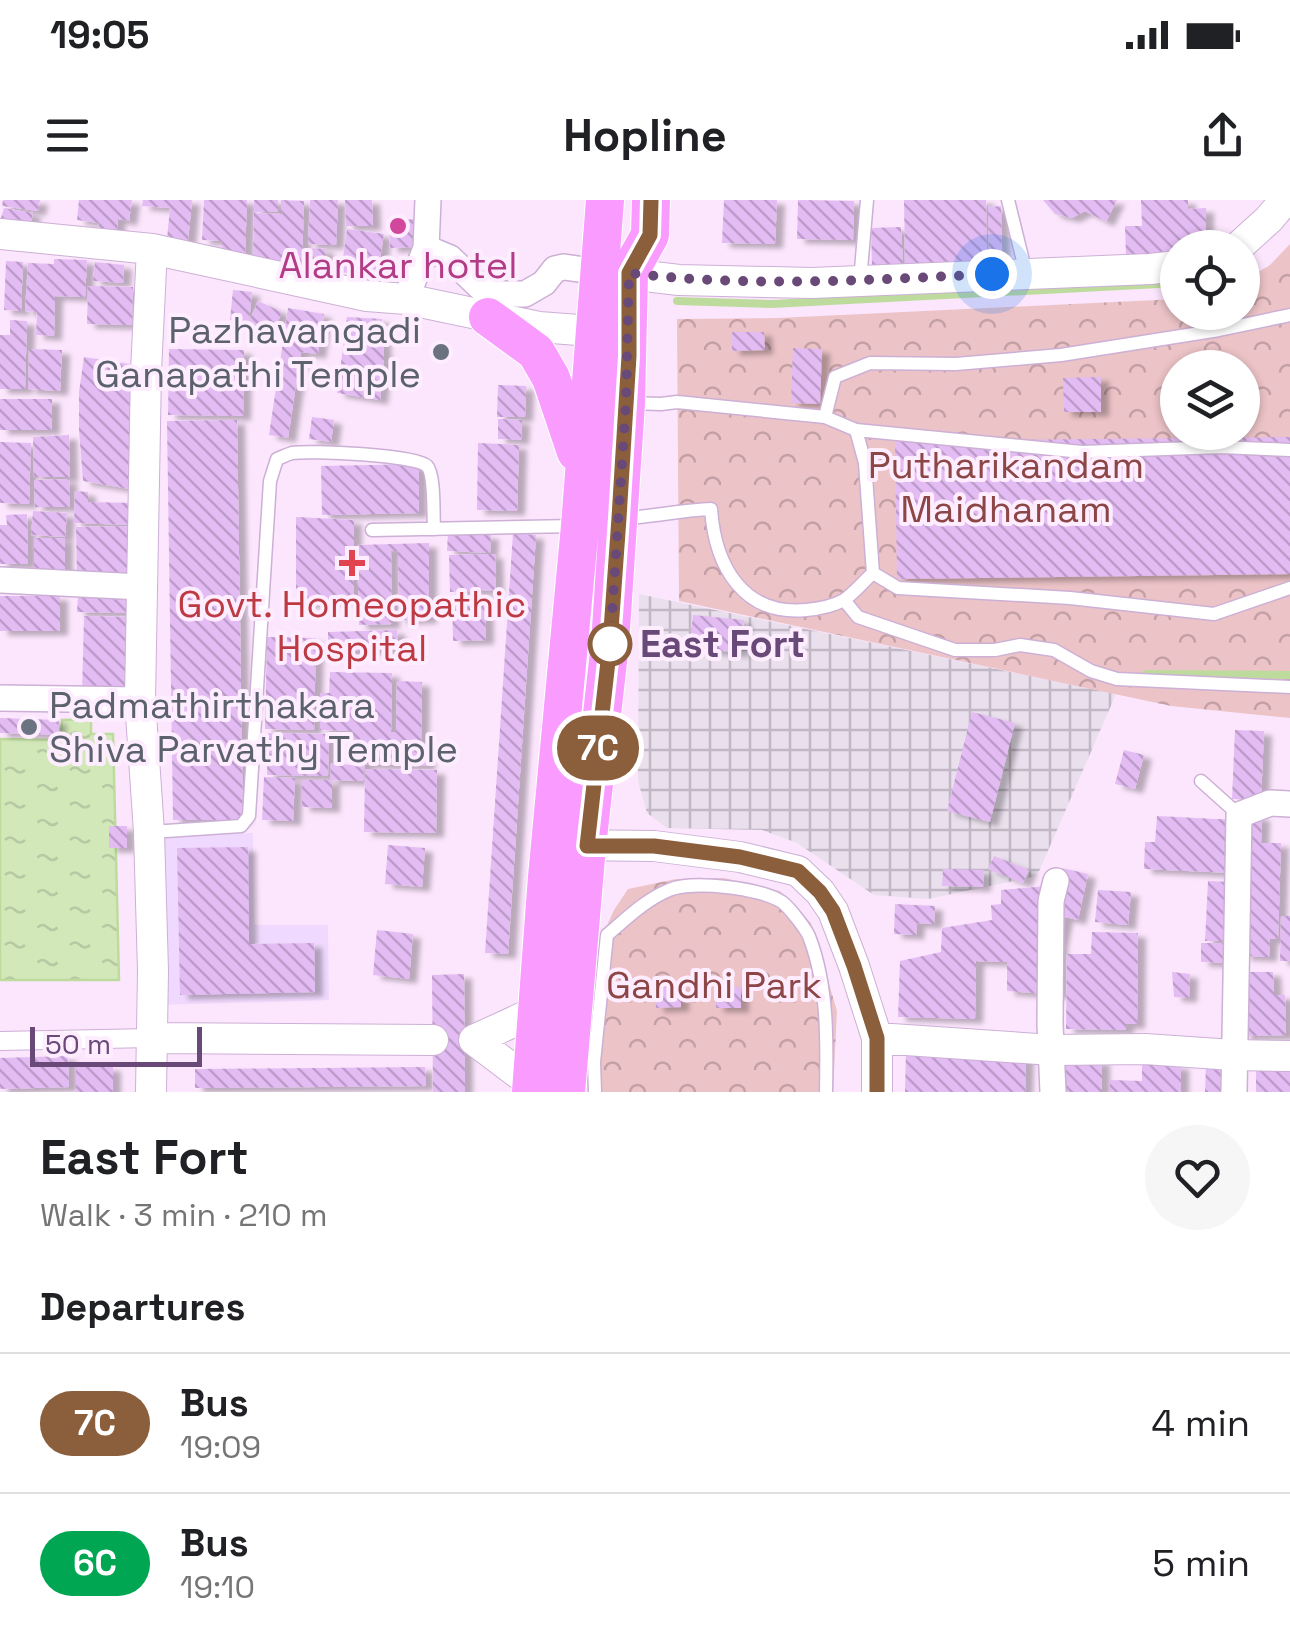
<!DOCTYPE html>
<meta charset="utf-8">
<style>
:root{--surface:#fff;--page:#f6f6f6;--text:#202124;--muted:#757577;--line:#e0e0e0}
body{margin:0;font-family:"Space Grotesk",sans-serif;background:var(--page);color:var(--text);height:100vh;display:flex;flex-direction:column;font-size:38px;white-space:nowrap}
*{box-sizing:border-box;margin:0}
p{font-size:32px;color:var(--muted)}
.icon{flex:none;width:55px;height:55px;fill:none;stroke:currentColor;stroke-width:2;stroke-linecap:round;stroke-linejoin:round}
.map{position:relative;height:892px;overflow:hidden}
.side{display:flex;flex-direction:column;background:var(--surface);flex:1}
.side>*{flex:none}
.badge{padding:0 20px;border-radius:32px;font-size:35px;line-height:65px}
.tools{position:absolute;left:1160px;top:30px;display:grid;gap:20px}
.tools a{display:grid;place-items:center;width:100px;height:100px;border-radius:50%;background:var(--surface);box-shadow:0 2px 8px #0004;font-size:50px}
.scale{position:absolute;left:30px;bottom:25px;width:172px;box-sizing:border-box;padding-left:10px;border:5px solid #694978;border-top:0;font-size:28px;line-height:35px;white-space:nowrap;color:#694978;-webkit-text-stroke:8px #feedff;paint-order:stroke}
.you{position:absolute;width:50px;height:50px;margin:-25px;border:8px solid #fff;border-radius:50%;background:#1a73e8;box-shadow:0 0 0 15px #1a73e833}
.map>.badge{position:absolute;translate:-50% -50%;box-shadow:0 0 0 5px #fff}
h2{padding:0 40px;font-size:38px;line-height:90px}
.round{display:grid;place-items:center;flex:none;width:105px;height:105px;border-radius:52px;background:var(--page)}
.summary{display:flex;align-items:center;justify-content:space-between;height:170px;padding:0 40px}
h1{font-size:48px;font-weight:700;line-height:75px}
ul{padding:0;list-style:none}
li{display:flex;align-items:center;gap:30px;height:140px;padding:0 40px;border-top:2px solid var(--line)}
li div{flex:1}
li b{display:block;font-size:38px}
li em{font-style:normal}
li .badge{min-width:110px;font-weight:700;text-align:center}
.status{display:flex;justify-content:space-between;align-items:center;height:70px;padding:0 50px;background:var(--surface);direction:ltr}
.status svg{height:28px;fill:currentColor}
header{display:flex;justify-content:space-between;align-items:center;height:130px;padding:0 40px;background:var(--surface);font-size:45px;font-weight:700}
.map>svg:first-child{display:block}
</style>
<div class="status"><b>19:05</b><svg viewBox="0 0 49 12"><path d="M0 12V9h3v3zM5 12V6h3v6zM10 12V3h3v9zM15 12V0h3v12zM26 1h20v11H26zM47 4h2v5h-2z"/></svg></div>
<header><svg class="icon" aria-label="menu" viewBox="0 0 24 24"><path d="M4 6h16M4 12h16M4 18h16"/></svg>Hopline<svg class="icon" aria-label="share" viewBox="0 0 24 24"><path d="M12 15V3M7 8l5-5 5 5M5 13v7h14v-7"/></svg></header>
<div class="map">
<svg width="1290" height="892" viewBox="0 0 1290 892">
<defs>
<pattern id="industrial-grid" width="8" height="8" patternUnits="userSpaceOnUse" patternTransform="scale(2.5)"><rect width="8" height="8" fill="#eae0ed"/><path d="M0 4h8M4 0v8" fill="none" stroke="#c2b8c5"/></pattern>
<pattern id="park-crowns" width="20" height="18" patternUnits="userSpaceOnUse" patternTransform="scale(2.5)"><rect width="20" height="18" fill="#ecc3c7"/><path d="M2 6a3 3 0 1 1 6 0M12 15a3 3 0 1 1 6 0" fill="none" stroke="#c3a0a6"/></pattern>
<pattern id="water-ripples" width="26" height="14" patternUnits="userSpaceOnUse" patternTransform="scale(2.5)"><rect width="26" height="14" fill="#d2e8b9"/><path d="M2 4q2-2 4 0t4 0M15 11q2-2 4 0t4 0" fill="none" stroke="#b7c8a3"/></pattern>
<pattern id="building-back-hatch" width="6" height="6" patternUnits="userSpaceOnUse" patternTransform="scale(2.5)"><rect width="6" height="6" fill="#e4bcf4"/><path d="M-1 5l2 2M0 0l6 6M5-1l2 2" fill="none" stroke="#bd9bca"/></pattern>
<filter id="shadow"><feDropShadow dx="8" dy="4.5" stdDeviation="2.5" flood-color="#0004"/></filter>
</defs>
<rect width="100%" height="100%" fill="#fce6fd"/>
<path fill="#f0d9fe" d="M 253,633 L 254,725 L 328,725 L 329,800 L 156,805 L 156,634 Z"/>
<path fill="url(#industrial-grid)" d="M 639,394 L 1116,494 L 1037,676 L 928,699 L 874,695 L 797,643 L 762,630 L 667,628 L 647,613 L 638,581 Z"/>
<path fill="url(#park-crowns)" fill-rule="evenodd" d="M 1290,44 L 1290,518 L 1171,506 L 679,401 L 677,119 L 778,118 L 1177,99 L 1178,112 L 1242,112 L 1243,81 L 1270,65 ZM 1178,168 L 1242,168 L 1242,232 L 1178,232 Z
M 724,678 L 780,691 L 811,723 L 837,811 L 833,892 L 592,892 L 600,741 L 614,710 L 628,689 L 676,679 Z"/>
<path fill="url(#water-ripples)" stroke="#bedb9e" stroke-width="2.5" d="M 91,519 L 91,534 L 113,534 L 119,780 L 0,780 L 0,539 L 61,540 L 62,520 Z"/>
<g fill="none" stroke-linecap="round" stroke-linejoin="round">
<path stroke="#bedb9e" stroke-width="8" d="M 677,101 L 772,104 L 1178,83
M 1146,474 L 1290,475"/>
</g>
<path fill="url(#building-back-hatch)" filter="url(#shadow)" d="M 3,0 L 40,0 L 38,11 L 2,6 Z
M 79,0 L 132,0 L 129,21 L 118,19 L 116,37 L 97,36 L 99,23 L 77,20 Z
M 143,0 L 192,0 L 188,41 L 167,39 L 170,8 L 142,6 Z
M 204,0 L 247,0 L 245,55 L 222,54 L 222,41 L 202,40 Z
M 254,0 L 278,0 L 278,12 L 254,12 Z
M 281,0 L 304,1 L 302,62 L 253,61 L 254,13 L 281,14 Z
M 310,0 L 338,0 L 336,45 L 308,44 Z
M 345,0 L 372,0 L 373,26 L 346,26 Z
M 724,0 L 777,0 L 775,44 L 722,43 Z
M 798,0 L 854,1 L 853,40 L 797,39 Z
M 904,0 L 986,0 L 987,65 L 905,66 Z
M 1043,0 L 1117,0 L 1106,22 L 1085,11 L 1072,18 L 1055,14 Z
M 1141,0 L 1188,0 L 1188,9 L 1206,8 L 1206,48 L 1178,48 L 1178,54 L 1126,55 L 1125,26 L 1142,26 Z
M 1001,6 L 1002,58 L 989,59 L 988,7 Z
M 4,8 L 33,13 L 31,24 L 1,18 Z
M 416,19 L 417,47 L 390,48 L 389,21 Z
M 901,27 L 903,68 L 872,69 L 871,28 Z
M 347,29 L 384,34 L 377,78 L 341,72 Z
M 305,48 L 326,49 L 325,70 L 305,69 Z
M 54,59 L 87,60 L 85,97 L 55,96 L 54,136 L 36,135 L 37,112 L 25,111 L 28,63 L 54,64 Z
M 6,61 L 23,62 L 21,111 L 4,110 Z
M 95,62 L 124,65 L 123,83 L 93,81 Z
M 88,86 L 133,87 L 132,125 L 87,124 Z
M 233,90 L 252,92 L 249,122 L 230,120 Z
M 258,101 L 282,112 L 273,132 L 249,122 Z
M 288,108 L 324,114 L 318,154 L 301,152 L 288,238 L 269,235 Z
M 347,117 L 382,119 L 384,161 L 380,200 L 337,193 Z
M 10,120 L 27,121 L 25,189 L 0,189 L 0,135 L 10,135 Z
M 732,132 L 764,132 L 765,150 L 732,151 Z
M 793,148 L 822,149 L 820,204 L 791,203 Z
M 29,149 L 62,150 L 60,191 L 28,189 Z
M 169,149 L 244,150 L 243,216 L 168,215 Z
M 84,157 L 142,166 L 130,289 L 83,281 L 79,230 L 79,192 Z
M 1101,177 L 1101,212 L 1064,212 L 1063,178 Z
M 498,185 L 526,186 L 525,217 L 497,217 Z
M 0,199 L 52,199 L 52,230 L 0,230 Z
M 312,217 L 334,220 L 331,242 L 309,239 Z
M 498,219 L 522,220 L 521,240 L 498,239 Z
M 237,220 L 243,620 L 173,620 L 167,221 Z
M 69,235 L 70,277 L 34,277 L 33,237 Z
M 1290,237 L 1290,374 L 897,379 L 895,241 Z
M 0,242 L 31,243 L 29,304 L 0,303 Z
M 478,243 L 519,245 L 517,311 L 477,310 Z
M 419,264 L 419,313 L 322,315 L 321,266 Z
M 69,279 L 70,307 L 35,307 L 34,280 Z
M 75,291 L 88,292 L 88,302 L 134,303 L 133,325 L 74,323 Z
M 33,311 L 67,313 L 65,337 L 31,335 Z
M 27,314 L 28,364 L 0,364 L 0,325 L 7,325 L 6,315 Z
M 296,317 L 354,320 L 354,402 L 296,404 Z
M 131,326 L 133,382 L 77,382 L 76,327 Z
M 448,333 L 491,335 L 490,353 L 447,351 Z
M 513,333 L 536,335 L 508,754 L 485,753 Z
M 34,338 L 65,338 L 65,378 L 34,378 Z
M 429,343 L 429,419 L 399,420 L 398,351 L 391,351 L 392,424 L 359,425 L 357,345 Z
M 495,354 L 496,390 L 450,392 L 449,355 Z
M 485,394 L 486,440 L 453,441 L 452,395 Z
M 78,395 L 131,396 L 130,413 L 77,412 Z
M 0,396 L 60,396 L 60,431 L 0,431 Z
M 693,415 L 744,420 L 741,453 L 690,448 Z
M 84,416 L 131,417 L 128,495 L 82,494 Z
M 397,430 L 398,449 L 328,452 L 328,432 Z
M 267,437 L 316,438 L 314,530 L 265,529 Z
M 330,472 L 392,473 L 391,532 L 396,532 L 397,481 L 422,482 L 421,542 L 395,541 L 395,548 L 428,549 L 427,566 L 365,564 L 365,560 L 363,581 L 330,580 L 331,563 L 352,565 L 353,531 L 320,530 L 320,493 L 329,493 Z
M 972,512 L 1015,523 L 990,622 L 947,611 Z
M 0,518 L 59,520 L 58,535 L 0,533 Z
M 1235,530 L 1264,531 L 1261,600 L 1232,599 Z
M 268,533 L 329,534 L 328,576 L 267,575 Z
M 1124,550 L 1144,555 L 1135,589 L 1115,584 Z
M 365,569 L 437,570 L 436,633 L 364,632 Z
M 264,577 L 295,578 L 293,621 L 262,620 Z
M 302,580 L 332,580 L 332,608 L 302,607 Z
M 1247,615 L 1262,616 L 1261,643 L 1281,643 L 1278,739 L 1270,739 L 1269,757 L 1243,756 Z
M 1157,616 L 1235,620 L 1232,673 L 1144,669 L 1145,642 L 1155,642 Z
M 109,626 L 127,626 L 127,648 L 109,648 Z
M 388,645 L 425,648 L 422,687 L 385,684 Z
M 248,647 L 249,744 L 314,743 L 315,792 L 180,795 L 177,648 Z
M 994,656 L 1029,670 L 1023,683 L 988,669 Z
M 1062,668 L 1088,674 L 1078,720 L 1065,717 L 1060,743 L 1060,795 L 1007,791 L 1007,762 L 976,761 L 975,819 L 898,817 L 900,761 L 941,752 L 942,728 L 992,720 L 991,705 L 1001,704 L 1001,690 L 1058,685 Z
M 943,669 L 984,670 L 983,687 L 942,686 Z
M 1208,681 L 1232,682 L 1230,741 L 1205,741 Z
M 1098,690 L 1131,692 L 1128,725 L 1095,722 Z
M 895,704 L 935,706 L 934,724 L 917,723 L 916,735 L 894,734 Z
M 1281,716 L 1290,716 L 1290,761 L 1280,761 Z
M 377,730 L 413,734 L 409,779 L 373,775 Z
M 1092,732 L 1138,733 L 1137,824 L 1126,824 L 1126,830 L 1066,829 L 1067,754 L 1091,754 Z
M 1201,743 L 1229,743 L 1228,763 L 1201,762 Z
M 1172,772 L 1190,774 L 1189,798 L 1174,797 Z
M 1241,772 L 1273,772 L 1274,795 L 1285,795 L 1286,835 L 1243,836 Z
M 464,774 L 465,892 L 433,892 L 432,775 Z
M 655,787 L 681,787 L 681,807 L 656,808 Z
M 741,787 L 741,808 L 716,808 L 716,788 Z
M 906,850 L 1026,853 L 1025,892 L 905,892 Z
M 68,856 L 69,887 L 0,889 L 0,858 Z
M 1059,860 L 1102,860 L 1102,892 L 1058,892 Z
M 1142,864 L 1181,865 L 1181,892 L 1110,892 L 1110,880 L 1142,881 Z
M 1206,864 L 1228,865 L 1227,892 L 1205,892 Z
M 76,866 L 113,867 L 113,892 L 76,892 Z
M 425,867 L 426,886 L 195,888 L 195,869 Z
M 1256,867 L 1290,867 L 1290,892 L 1256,892 Z"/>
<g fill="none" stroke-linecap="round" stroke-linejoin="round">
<defs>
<path id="service" d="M 1008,0 L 1026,73
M 860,81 L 867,0
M 629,203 L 661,204 L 677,202 L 825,217 L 856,230 L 1082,252 L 1221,247 L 1290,250
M 825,217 L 835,177 L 870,163 L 956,164 L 1061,155 L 1219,130 L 1290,115
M 856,230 L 865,263 L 873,373 L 898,388 L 1070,398 L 1214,414 L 1290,388
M 623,318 C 653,317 681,310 711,309 C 715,366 743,416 806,410 C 818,409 833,406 844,400 C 854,393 864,381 873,373
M 372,330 L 574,326
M 844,400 L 858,417 L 955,450 L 995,450 L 1020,445 L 1054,450 L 1091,471 L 1117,479 L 1290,487
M 1201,581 L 1239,615
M 151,632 L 241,626 L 249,616 L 270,281 L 277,259 C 282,257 286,255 292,253 C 310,250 416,255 427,266 C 435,274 433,315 434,329
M 595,892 L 594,862 L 607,735 C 626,719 645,700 669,690 C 692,680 761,688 782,702 C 789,707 808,731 810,739 C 828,787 827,842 826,892"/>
<path id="pedestrian" d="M 0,841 L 152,838"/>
<path id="minor" d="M 426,48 L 450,58 L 480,87 L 498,94 L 525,94 L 544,83 L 555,69 L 564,67 L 599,72
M 406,99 L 426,48 L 428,0
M 0,380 L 142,387
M 0,498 L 140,500
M 1053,892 L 1050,824 L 1051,701 L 1056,681
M 1234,892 L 1239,615 L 1270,603 L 1290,604"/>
<path id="tertiary" d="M 0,34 L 152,49 L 367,96 L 406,99 L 539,127 L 618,133
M 1237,48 L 1269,19 L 1285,0
M 611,72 L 679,80 L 812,83 L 1150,69 L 1178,66
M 565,645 L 654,646 L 740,657 L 798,671 L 820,692 L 833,711 L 854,766 L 877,838 L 877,892
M 152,838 L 433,840
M 877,838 L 1053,850 L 1145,849 L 1233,855 L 1290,856
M 531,883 L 474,840 L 537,811
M 151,892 L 153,771 L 149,632 L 140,500 L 146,171 L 152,49"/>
<path id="primary" d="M 488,117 L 536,152 L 551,178 L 576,252
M 531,892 L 547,677 L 580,326 L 605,0
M 566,892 L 587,646 L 610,444 L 626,203 L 629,73 L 650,35 L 651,0"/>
</defs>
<use href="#service" stroke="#ccb0d5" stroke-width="15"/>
<use href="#pedestrian" stroke="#ccb0d5" stroke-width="20"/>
<use href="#minor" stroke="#ccb0d5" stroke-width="28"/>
<use href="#tertiary" stroke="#ccb0d5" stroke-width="32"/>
<use href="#primary" stroke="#fff" stroke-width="40"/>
<use href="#service" stroke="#fff" stroke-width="12"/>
<use href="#pedestrian" stroke="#fff" stroke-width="18"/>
<use href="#minor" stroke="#fff" stroke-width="25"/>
<use href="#tertiary" stroke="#fff" stroke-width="30"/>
<use href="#primary" stroke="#f99bff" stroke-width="38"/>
</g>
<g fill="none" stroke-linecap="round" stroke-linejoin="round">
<defs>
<path id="line" d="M 651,0 L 650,35 L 629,73 L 629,156 L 619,318 L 610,444 L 587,646 L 654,646 L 740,657 L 798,671 L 820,692 L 833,711 L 854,766 L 877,838 L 877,892"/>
</defs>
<use href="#line" stroke="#fff" stroke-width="22"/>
<use href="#line" stroke="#8b5e3c" stroke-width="15"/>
<path stroke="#694978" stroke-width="10" stroke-dasharray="0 18" d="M 610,444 L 626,203 L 629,73 C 750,88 871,80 992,74"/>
</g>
<circle fill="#d1479c" stroke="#feedff" stroke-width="4" cx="398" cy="26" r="10"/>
<g fill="#6b7280" stroke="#feedff" stroke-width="4">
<circle cx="441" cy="152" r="10"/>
<circle cx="29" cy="527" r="10"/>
</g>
<path fill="#e0444e" stroke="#feedff" stroke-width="4" d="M347 348h10v10h10v10h-10v10h-10v-10h-10v-10h10z"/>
<circle fill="#fff" stroke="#8b5e3c" stroke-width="5" cx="610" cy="444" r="20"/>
<g text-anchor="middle" stroke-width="8" stroke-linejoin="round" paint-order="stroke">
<g font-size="38" fill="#b23c85" stroke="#feedff">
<text x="398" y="78">Alankar hotel</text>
</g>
<g font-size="38" fill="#5b616d" stroke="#feedff" text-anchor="end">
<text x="421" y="143">Pazhavangadi<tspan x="421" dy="44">Ganapathi Temple</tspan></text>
<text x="49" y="518" text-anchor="start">Padmathirthakara<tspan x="49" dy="44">Shiva Parvathy Temple</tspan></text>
</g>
<g font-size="38" fill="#8b4645" stroke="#feedff">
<text x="1006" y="278">Putharikandam<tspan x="1006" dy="44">Maidhanam</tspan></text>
<text x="714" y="798">Gandhi Park</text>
</g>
<g font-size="38" fill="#be3a42" stroke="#feedff">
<text x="352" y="417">Govt. Homeopathic<tspan x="352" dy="44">Hospital</tspan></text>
</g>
<g font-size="38" font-weight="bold" fill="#694978" stroke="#feedff" text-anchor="start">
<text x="640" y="457">East Fort</text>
</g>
</g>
</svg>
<div class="tools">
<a><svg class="icon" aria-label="locate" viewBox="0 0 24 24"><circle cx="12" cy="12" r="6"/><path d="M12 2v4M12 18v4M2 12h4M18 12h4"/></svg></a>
<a><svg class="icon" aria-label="layers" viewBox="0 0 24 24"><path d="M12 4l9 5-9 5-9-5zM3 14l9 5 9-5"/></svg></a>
</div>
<div class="scale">50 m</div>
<div class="you" style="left:992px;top:74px"></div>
<b class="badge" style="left:598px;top:548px;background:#8b5e3c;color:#fff">7C</b>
</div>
<section class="side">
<div class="summary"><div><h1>East Fort</h1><p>Walk · 3 min · 210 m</p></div><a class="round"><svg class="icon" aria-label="heart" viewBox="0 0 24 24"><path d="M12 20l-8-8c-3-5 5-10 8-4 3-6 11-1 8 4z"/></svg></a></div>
<h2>Departures</h2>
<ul>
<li><span class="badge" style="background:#8b5e3c;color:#fff">7C</span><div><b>Bus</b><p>19:09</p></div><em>4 min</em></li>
<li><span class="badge" style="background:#00a651;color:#fff">6C</span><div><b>Bus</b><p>19:10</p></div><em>5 min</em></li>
</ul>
</section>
